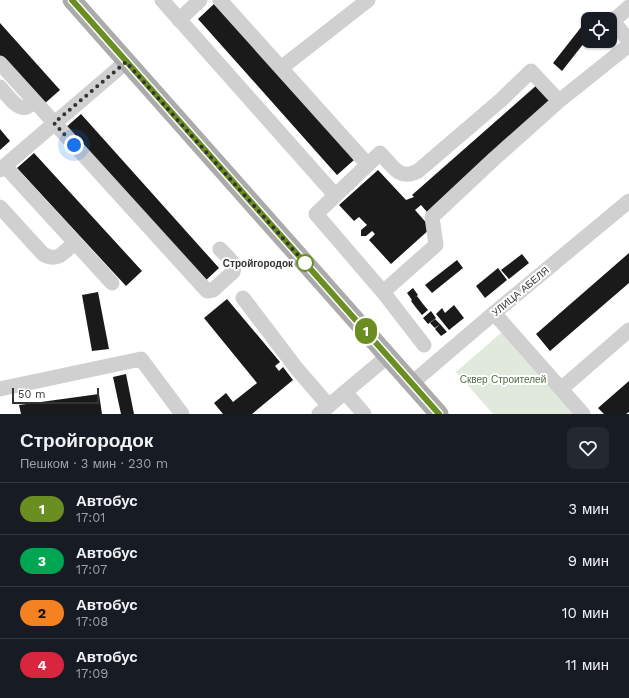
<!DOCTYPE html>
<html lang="ru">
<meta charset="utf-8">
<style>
:root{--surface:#171b24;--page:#242831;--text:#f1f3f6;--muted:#9ea1a6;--line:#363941}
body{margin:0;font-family:"Work Sans",sans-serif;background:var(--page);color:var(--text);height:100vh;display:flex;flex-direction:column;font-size:15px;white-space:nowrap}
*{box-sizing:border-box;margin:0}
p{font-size:13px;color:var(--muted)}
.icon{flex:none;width:22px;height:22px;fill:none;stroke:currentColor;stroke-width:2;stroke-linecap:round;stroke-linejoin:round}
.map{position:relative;height:414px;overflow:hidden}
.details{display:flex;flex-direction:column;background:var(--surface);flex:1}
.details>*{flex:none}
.badge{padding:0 8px;border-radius:13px;font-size:14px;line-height:26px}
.tools{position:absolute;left:581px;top:12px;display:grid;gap:8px}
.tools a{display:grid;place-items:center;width:36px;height:36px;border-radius:8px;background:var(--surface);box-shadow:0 1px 3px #0004;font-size:20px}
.scale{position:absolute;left:12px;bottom:10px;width:87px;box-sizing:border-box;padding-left:4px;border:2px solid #333;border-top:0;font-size:11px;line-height:14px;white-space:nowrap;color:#333;-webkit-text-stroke:3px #fff;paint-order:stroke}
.you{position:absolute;width:20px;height:20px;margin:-10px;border:3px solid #fff;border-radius:50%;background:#1a73e8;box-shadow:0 0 0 6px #1a73e833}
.map>.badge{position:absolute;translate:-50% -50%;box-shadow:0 0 0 2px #fff}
.round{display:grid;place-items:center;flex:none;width:42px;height:42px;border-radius:8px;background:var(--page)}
.headline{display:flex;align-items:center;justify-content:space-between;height:68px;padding:0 20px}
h1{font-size:19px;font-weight:700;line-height:30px}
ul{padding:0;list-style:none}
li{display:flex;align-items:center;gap:12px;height:52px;padding:0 20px;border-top:1px solid var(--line)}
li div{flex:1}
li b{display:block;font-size:15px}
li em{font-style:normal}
li .badge{min-width:44px;font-weight:700;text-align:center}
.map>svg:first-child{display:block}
</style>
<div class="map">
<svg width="629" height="414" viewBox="0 0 629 414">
<rect width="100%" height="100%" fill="#fff"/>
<path fill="#e1e9dd" d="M 502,332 L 574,414 L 493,414 L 456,372 Z"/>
<path fill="#1a1a1a" d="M 215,3 L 354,160 L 337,175 L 198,19 Z
M 586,21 L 588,23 L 588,38 L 562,71 L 553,63 Z
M 0,23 L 60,90 L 44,104 L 0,56 Z
M 538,84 L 553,102 L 427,212 L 421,205 L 415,210 L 431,228 L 391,264 L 369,240 L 375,234 L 372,231 L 366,236 L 361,236 L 361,230 L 367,225 L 359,217 L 354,221 L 339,205 L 378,170 L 406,200 L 414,197 L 412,195 Z
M 81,114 L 219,268 L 203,283 L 64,129 Z
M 0,129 L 10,141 L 0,150 Z
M 34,153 L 142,271 L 126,286 L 17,168 Z
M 629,253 L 629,283 L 550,351 L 536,334 Z
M 522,254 L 529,263 L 509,279 L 501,270 Z
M 457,260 L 463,268 L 432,293 L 425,285 Z
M 498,268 L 507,280 L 485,298 L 476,286 Z
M 413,288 L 418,295 L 414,298 L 417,296 L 423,304 L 417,309 L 411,301 L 412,300 L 407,293 Z
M 98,292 L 109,349 L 92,351 L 82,295 Z
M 227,299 L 280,362 L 275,366 L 279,371 L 283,367 L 293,380 L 252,414 L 223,414 L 214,403 L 226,393 L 233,402 L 257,383 L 204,318 Z
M 423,304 L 428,310 L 422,315 L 417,309 Z
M 454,305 L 464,318 L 449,330 L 436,314 L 442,308 L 445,313 Z
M 431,311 L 436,318 L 428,324 L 423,318 Z
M 435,319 L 440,324 L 435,328 L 430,323 Z
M 440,324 L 447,332 L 441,336 L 435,329 Z
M 126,374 L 134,414 L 121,414 L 113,377 Z
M 629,381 L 629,412 L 626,414 L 604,414 L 598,408 Z
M 99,394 L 102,414 L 21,414 L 19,405 Z"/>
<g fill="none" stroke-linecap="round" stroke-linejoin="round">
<path stroke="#d0d0d0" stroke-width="15" d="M 162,0 L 335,195
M 220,0 L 368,165
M 629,7 L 613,21 L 629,41
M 179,20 L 200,0
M 0,63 L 207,291 L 213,290 L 233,272 C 236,262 226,256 220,249
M 281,68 L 368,0
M 0,87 C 5,93 18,111 27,107 C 29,106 32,103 34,101
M 5,166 L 112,283
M 0,170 L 126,62
M 0,207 L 43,254 C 58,263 64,252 75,242
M 383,292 L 436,245 L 432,217 L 495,158 L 559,101 L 629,45
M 243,298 L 297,369 L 329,406
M 494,313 L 583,414
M 424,345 L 383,292 L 316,214 L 380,153 C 393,166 399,181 418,171 L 501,100 L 531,71 L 559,101
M 412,383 L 494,313 L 629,201
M 0,389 L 141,359 L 182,414
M 561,389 L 629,330
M 345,392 L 364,414
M 319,414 L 388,356"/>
<path stroke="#ababab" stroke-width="19" d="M 72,0 L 439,414"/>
</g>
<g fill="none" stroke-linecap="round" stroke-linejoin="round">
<defs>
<path id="line" d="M 72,0 L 439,414"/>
</defs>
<use href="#line" stroke="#fff" stroke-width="9"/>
<use href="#line" stroke="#6b8e23" stroke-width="6"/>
<path stroke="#333" stroke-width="4" stroke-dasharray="0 7.2" d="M 74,145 L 54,123 L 126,62 L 305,263"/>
</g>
<circle fill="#fff" stroke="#6b8e23" stroke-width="2" cx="305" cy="263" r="8"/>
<g text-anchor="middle" stroke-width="4" stroke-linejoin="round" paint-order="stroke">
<g font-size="10" font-weight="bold" fill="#333" stroke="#fff" text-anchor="end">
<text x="293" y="267">Стройгородок</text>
</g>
<g font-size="10" fill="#333" stroke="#fff">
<text transform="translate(520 291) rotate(-40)" y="4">УЛИЦА АБЕЛЯ</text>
</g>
<g font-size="10" fill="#516b43" stroke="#fff">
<text x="503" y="383">Сквер Строителей</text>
</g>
</g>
</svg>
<div class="tools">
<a><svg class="icon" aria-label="locate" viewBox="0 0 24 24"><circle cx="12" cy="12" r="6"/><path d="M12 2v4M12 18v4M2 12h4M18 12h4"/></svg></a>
</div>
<div class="scale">50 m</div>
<div class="you" style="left:74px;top:145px"></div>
<b class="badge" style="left:366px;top:331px;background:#6b8e23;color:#fff">1</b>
</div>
<section class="details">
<div class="headline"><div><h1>Стройгородок</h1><p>Пешком · 3 мин · 230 m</p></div><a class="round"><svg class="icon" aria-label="heart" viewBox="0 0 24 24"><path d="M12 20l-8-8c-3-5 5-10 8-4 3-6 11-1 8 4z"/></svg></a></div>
<ul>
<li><span class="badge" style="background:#6b8e23;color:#fff">1</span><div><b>Автобус</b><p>17:01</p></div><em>3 мин</em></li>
<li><span class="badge" style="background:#00a651;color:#fff">3</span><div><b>Автобус</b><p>17:07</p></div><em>9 мин</em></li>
<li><span class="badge" style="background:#f58220;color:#111">2</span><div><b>Автобус</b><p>17:08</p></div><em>10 мин</em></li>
<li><span class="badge" style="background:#d7263d;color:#fff">4</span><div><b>Автобус</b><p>17:09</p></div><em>11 мин</em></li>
</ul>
</section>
